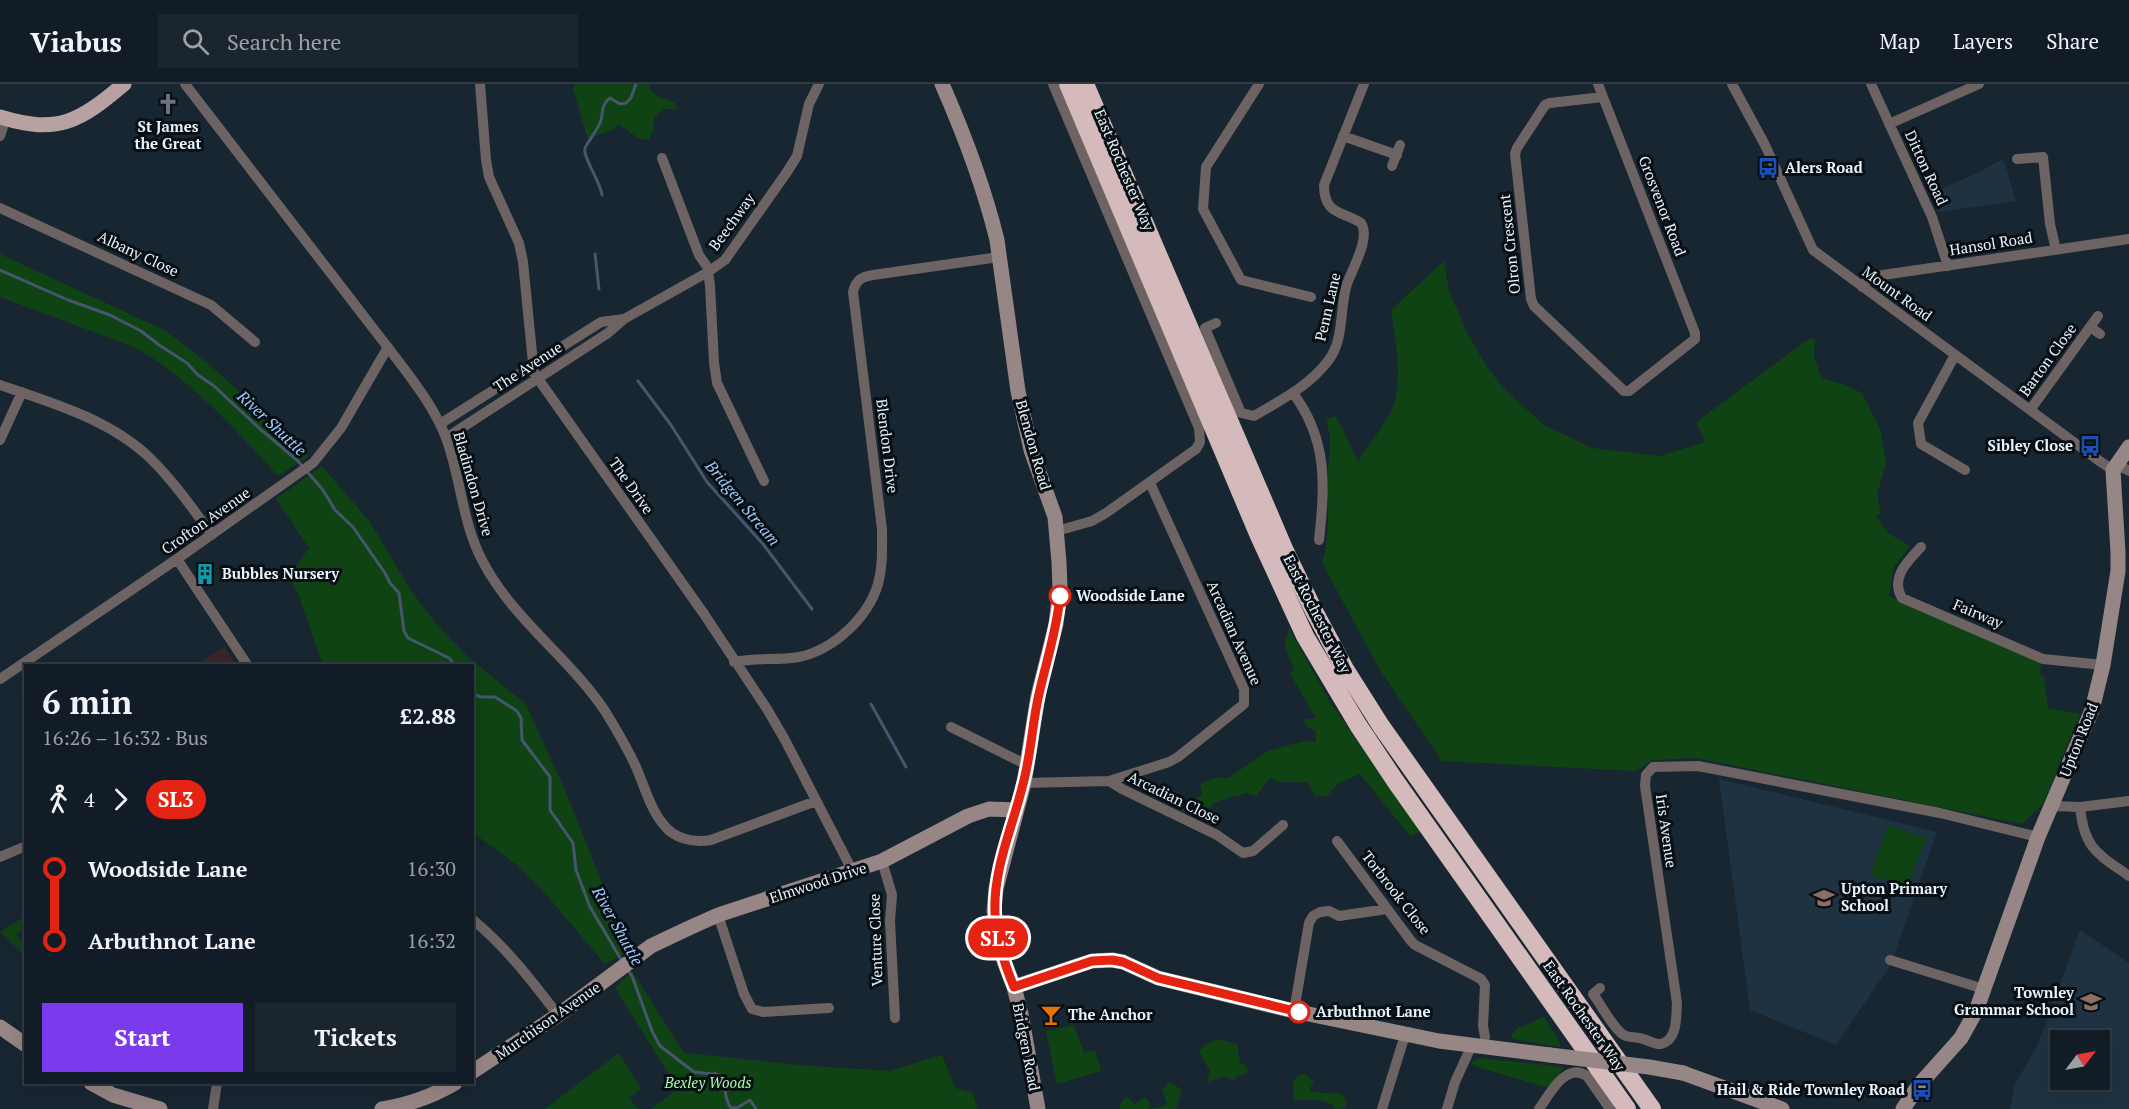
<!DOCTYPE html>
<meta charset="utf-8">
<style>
:root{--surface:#121c26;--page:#1b252e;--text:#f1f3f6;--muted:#9ca1a7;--line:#313a43;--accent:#7c3aed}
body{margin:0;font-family:"PT Serif",serif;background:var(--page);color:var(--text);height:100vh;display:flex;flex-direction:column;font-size:22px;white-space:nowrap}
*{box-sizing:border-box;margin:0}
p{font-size:20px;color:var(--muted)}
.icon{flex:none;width:33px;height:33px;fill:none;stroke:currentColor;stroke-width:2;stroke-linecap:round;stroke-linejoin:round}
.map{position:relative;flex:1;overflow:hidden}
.panel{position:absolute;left:24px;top:580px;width:450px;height:420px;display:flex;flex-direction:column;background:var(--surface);border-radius:0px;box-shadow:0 6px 24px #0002,0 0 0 2px var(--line)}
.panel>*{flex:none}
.badge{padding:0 12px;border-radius:20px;font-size:21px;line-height:39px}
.needle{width:39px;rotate:58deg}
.tools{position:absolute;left:2050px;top:946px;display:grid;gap:12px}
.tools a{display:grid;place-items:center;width:60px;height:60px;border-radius:0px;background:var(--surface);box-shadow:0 6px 24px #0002,0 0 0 2px var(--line);font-size:30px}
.map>.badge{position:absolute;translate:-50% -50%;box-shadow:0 0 0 3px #fff}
.legs{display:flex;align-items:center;gap:9px;height:66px;padding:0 18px;font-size:20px}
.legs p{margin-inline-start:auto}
.head{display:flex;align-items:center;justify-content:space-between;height:102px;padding:0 18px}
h1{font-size:33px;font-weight:600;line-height:45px}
.action{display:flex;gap:12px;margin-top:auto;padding:12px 18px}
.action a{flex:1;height:69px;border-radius:0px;background:var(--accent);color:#fff;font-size:24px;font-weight:600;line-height:69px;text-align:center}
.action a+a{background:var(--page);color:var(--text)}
ul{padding:0 18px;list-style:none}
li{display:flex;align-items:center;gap:21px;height:72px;font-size:22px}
li i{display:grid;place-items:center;width:9px;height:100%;margin:0 8px;background:currentColor}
li i::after{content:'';width:15px;height:15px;margin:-8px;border:4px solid;border-radius:50%;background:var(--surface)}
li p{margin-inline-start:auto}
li:first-child i{background:linear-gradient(#0000 50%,currentColor 0)}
li:last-child i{background:linear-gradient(currentColor 50%,#0000 0)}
header{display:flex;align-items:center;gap:36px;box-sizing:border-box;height:84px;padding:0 30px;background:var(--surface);border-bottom:2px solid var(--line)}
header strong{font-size:28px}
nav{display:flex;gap:33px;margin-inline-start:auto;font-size:21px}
.search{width:420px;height:54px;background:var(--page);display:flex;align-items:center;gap:15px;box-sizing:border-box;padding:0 21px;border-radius:0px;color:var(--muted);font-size:22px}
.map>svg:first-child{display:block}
</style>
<header>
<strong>Viabus</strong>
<div class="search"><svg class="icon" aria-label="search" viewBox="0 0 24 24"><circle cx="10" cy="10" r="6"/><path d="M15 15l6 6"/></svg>Search here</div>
<nav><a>Map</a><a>Layers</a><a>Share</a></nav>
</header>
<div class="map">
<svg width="2129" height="1025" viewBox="0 0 2129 1025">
<rect width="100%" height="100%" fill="#182632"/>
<path fill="#392628" d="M 224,562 L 237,582 L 195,582 Z"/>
<path fill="#1e3242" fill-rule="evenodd" d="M 2003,75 L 2016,117 L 1939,128 L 1930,110 L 1975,90 Z
M 1719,695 L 1937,748 L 1891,880 L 1836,961 L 1750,926 Z
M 2080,846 L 2129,879 L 2129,1025 L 2010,1025 L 2015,1000 L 2037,962 ZM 2061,957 L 2100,957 L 2100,996 L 2061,996 Z"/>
<path fill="#104314" d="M 575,0 L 650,0 L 649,5 L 659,13 L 675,19 L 676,25 L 664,25 L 654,34 L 653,47 L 649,56 L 639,55 L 619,40 L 612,46 L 588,55 L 573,5 Z
M 0,170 L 166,247 L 211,282 L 309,372 L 278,392 C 236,346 190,294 134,263 L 0,213 Z
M 1444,177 L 1449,207 L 1466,247 L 1485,280 L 1503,304 L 1544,341 L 1592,364 L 1660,372 L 1705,358 L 1696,338 L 1809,255 L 1815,255 L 1814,273 L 1822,295 L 1840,299 L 1862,309 L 1881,347 L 1886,380 L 1877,410 L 1881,430 L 1876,432 L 1888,449 L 1910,462 L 1894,483 L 1889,512 L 2041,578 L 2040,591 L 2044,592 L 2048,624 L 2080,630 L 2043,720 L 2022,740 L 1696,674 L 1653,676 L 1636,687 L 1442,677 L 1380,586 L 1322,479 C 1330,453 1328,427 1328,400 C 1327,375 1334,361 1326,335 L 1336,332 L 1358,377 C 1367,362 1386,340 1392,325 C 1404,295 1395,257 1391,226 Z
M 322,382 L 370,438 L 412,508 L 437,541 L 469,574 L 526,620 L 568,713 L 605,807 L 632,865 L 617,874 L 605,880 L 544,808 L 517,781 L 473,749 L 472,582 L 323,582 L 298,509 L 288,493 L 309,464 L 276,415 Z
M 1289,544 L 1330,618 L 1421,747 L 1410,752 L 1360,690 L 1339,699 L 1327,712 L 1316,712 L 1310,704 L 1308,698 L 1279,698 L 1270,694 L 1256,712 L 1246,709 C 1239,712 1234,712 1227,714 C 1215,717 1206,726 1198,733 L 1182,727 L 1179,723 L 1182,717 L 1190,717 L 1202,711 L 1200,700 L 1215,694 L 1228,694 L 1268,667 L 1304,657 L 1316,658 L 1316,648 L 1306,642 L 1305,635 L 1316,635 L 1290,589 L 1294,586 L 1285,561 Z
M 1888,741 L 1926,754 L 1907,804 L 1870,791 Z
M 25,832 L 25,845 L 16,850 L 25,860 L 25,872 L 0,848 Z
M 632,887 L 684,969 L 799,981 L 889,987 L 942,971 L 955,1004 L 973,1009 L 977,1025 L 651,1025 L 678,1005 L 615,904 Z
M 1544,933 L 1560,959 L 1560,963 L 1513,955 L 1511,950 L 1518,944 Z
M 1074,941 L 1084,969 L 1095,966 L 1101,987 L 1057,1000 L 1046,947 Z
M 1216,955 L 1237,960 L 1240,979 L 1246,981 L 1248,989 L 1238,992 L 1232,997 L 1226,992 L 1207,998 L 1210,987 L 1199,968 L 1205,961 Z
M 619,969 L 641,1005 L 629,1014 L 638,1025 L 545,1025 Z
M 1481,974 L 1564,983 L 1549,1004 L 1477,983 L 1472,979 L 1473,976 Z
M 1305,990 L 1314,998 L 1310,1004 L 1310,1008 L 1342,1010 L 1347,1018 L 1345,1024 L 1336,1025 C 1327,1013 1307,1016 1293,1016 L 1294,996 L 1298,991 Z
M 1170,998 L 1182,1006 L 1176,1025 L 1120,1025 L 1120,1021 L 1126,1013 L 1135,1020 L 1145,1013 L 1149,1017 L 1149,1025 L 1160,1023 L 1167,1020 L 1162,1005 Z"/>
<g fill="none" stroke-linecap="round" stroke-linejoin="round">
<path stroke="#46566e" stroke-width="3" d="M 602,111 C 601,99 582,72 585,64 C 589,56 596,48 600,39 C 604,30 600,21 610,14 L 620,20 L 626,19 L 631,14 L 636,0
M 595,170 L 599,205
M 0,186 L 68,216 L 110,231 L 141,247 L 159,261 L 187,279 L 198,291 L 214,302 L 260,345 L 297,376 L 323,406 L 335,426 L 353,443 L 385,489 L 390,499 L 399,509 L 404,547 L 408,554 L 449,574 L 456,582
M 638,297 L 671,341 L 707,398 L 763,460 L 812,525
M 472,607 L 475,611 L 481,613 L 495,613 L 517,627 L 521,634 L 522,656 L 550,693 L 550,726 L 573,759 L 576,786 L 590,823 L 622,877
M 871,620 L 906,683
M 627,885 L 632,892 L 652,947 L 660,962 L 694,988 L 720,991 C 727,1000 723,1014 731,1024 L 737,1024 L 750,1016 L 756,1025
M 704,1002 L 715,989"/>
<path stroke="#6d6363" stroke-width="10" d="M 185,0 L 396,274 C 415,299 435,325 446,354 C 461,394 462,438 482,476 C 512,535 569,573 605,627 C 616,645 627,663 636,683 C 644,701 650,724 663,740 C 674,755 694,759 711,756 L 816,717
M 480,0 L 486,76 L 489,93 L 519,159 L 523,178 L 534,289 L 704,530 L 767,625 L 785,656 L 853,788
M 1053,0 L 1199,344 L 1200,358 L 1196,365 L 1106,429 L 1092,437 L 1057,447
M 1259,0 L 1206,83 L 1203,125 L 1241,196 L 1311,213
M 1598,0 L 1603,13 L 1695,249 L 1695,255 L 1629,307 L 1624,307 L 1534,222 L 1531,215 L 1515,70 L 1517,64 L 1545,21 L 1550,19 L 1603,13
M 1732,0 L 1765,61 L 1813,166 L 2098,376 L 2113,386 L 2122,383 L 2129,387
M 1871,0 L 1932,133 L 1948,182
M 1889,40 L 1979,0
M 0,52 L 6,34
M 1343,52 L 1397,71
M 662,74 L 699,171 L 710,187
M 2017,75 L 2043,73 L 2050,140 L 2056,166
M 1392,82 L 1400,61
M 0,124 L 211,221 L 255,258
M 1862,203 L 1867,196 L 1876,192 L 2129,155
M 1216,239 L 1205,244 L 1241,329 L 1254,332 C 1281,316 1309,302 1328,277 C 1345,255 1339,225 1347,200 C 1352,185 1371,154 1361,139 C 1342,127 1324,131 1324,101 L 1364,0
M 2090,243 L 2100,250
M 1955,271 L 1918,339 L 1921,360 L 1965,386
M 0,301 C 53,319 111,336 151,375 C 174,398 193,425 212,451
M 1293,309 C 1328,356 1325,401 1319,456
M 2030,326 L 2098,232
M 440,340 L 601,238 L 624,235
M 446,354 L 608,249 L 624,235 L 708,188
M 0,356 L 22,308
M 764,397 L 717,299 L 714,279 L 710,201 L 708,188 L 725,176 L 787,88 L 797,72 L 809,20 L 819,0
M 1921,463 C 1907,478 1890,494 1902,514 L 2043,575 L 2103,581
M 177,475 L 248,582
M 734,578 C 756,573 777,577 799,573 C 833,566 868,534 878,500 C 883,482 882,464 882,445 L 853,208 C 856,196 861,193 873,191 L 999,173
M 0,595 L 177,475 L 313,379 L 341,344 L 388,263
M 951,643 L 1027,681
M 1109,697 L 1122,705 L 1217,751 L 1243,769 L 1253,767 L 1283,741
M 1024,699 L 1109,697 L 1169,678 L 1178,673 L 1244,620 L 1244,605 L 1150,399
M 2052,722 L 2080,723 L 2129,717
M 2080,723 C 2084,765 2098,770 2129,792
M 1337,757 L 1411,857 L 1415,861 L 1481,895 L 1485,901 L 1483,942 L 1485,953
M 0,773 L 26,762
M 882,777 L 892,811 L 890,837 L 895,934
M 718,831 L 744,910 L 752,925 L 763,928 L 829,924
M 472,835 C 506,863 532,897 558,931
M 1890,876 L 1984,905
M 1600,904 L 1593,910 C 1602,922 1610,939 1621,949 C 1627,955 1635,952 1643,955 C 1649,956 1654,961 1661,960 C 1678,956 1676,932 1677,919 L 1645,702 L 1646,691 L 1653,683 L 1698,682 L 1940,729 L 2038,753
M 1294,927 L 1309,839 L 1313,832 L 1320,828 L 1329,827 L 1339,832 L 1387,825
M 213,1025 L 217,999
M 1382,1025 L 1405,951
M 1447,1025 L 1455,998 L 1471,963
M 1539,1025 C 1549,1011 1566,977 1587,992 L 1610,1025"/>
<path stroke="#978686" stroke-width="15" d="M 942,0 C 964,50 984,103 997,156 L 1018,307 L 1031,366 L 1055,433 L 1059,478 L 1060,505 L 1056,540 L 1038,612 L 1024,699 L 996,805 L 994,827 L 998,854 L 1004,877 L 1014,903 L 1021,930 L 1038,1025
M 1014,903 L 1092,877 L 1112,876 L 1123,878 L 1158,894 L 1294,927 L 1439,957 L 1550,971
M 0,943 L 26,961
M 472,988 L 558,931 L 651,862 L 689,844 L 718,831 L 882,777 L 968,732 L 989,725 L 1016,726
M 1683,989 L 1782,1025
M 91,999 L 113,1011 L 160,1025
M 382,1025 C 407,1021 433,1012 455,999
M 1903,1025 L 1919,1001 L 1961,954 L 1976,927 L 2038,753 L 2092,626 L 2103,581 L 2118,487 L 2118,468 L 2113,386 L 2129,363"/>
<path stroke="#b7a1a1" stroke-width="15" d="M 0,33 C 59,51 80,37 124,0"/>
<path stroke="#d4baba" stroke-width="18" d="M 1068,0 L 1259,452 L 1305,552 L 1358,641 L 1396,698 L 1627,1025
M 1085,0 L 1285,467 L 1314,527 L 1345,585 L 1381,642 L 1652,1025"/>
<path stroke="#978686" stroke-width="15" d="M 1550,971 L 1649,983 L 1683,989"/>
</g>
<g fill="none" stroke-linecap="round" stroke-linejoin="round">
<defs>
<path id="line-1" d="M 1060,512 C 1057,546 1046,578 1039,610 C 1032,640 1031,671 1023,700 C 1013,742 993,785 995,829 C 996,855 1004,879 1014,903 L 1092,877 L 1112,876 L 1123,878 L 1158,894 L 1299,928"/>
</defs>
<use href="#line-1" stroke="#fff" stroke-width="14"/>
<use href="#line-1" stroke="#e42313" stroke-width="9"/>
</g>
<defs>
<symbol id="church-bare" viewBox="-9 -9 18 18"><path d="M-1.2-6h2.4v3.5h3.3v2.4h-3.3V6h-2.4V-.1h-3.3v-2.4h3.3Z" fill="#6b7280" stroke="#080f14" stroke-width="2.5" paint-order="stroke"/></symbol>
<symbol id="bus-bare" viewBox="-9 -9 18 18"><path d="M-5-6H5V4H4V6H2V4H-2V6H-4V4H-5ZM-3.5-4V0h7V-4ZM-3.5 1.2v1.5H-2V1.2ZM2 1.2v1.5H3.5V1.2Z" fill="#1a4fb4" stroke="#080f14" stroke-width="2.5" paint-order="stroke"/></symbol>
<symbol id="building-bare" viewBox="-9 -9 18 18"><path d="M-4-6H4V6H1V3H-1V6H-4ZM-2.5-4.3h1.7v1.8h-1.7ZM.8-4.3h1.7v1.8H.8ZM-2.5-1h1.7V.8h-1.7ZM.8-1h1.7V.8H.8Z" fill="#0f9aa8" stroke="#080f14" stroke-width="2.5" paint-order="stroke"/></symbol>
<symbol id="school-bare" viewBox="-9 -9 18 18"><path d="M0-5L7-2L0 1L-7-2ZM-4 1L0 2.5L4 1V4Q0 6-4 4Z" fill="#8d6e63" stroke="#080f14" stroke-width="2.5" paint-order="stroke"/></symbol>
<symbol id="bar-bare" viewBox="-9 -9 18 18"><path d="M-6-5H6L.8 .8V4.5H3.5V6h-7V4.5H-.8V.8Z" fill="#e8710a" stroke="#080f14" stroke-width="2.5" paint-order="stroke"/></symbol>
</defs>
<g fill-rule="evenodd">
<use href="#church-bare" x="153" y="5" width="30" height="30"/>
<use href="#bus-bare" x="1753" y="69" width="30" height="30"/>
<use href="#bus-bare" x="2075" y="347" width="30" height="30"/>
<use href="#building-bare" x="190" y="475" width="30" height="30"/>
<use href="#school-bare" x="1809" y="799" width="30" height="30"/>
<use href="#school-bare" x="2076" y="903" width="30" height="30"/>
<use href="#bar-bare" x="1036" y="916" width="30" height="30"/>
<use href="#bus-bare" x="1907" y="991" width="30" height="30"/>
</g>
<g fill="#fff" stroke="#e42313" stroke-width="3">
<circle cx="1060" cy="512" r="10"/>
<circle cx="1299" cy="928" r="10"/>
</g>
<g text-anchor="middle" stroke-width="6" stroke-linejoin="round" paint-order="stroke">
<g font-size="15" font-weight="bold" fill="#e9f3fb" stroke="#080f14" text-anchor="start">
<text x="168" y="48" text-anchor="middle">St James<tspan x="168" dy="17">the Great</tspan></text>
<text x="1785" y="89">Alers Road</text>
<text x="2073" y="367" text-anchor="end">Sibley Close</text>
<text x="222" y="495">Bubbles Nursery</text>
<text x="1841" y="810">Upton Primary<tspan x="1841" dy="17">School</tspan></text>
<text x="2074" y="914" text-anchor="end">Townley<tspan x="2074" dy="17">Grammar School</tspan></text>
<text x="1068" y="936">The Anchor</text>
<text x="1905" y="1011" text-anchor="end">Hail &amp; Ride Townley Road</text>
</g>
<g font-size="15" fill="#e9f3fb" stroke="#080f14">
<text transform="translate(1926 84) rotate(65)" y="5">Ditton Road</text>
<text transform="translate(1124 86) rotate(67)" y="5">East Rochester Way</text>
<text transform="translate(1662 122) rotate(69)" y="5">Grosvenor Road</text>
<text transform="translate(732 138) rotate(-54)" y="5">Beechway</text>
<text transform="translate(1510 160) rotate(-96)" y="5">Olron Crescent</text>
<text transform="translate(1991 160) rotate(-9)" y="5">Hansol Road</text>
<text transform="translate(138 170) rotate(25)" y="5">Albany Close</text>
<text transform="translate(1897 210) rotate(36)" y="5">Mount Road</text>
<text transform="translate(1328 223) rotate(-77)" y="5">Penn Lane</text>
<text transform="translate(2048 276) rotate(-54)" y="5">Barton Close</text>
<text transform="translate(528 283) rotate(-33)" y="5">The Avenue</text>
<text transform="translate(1033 361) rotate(74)" y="5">Blendon Road</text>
<text transform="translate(887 362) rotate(83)" y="5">Blendon Drive</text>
<text transform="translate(473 400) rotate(74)" y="5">Bladindon Drive</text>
<text transform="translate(631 402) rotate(55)" y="5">The Drive</text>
<text transform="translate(206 437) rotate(-35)" y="5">Crofton Avenue</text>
<text transform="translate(1317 530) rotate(63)" y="5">East Rochester Way</text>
<text transform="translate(1978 530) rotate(23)" y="5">Fairway</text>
<text transform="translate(1234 549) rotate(66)" y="5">Arcadian Avenue</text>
<text transform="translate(2079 656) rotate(-68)" y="5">Upton Road</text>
<text transform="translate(1174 714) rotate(26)" y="5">Arcadian Close</text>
<text transform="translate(1666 747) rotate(82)" y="5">Iris Avenue</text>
<text transform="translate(818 799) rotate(-18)" y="5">Elmwood Drive</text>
<text transform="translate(1396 809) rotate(52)" y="5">Torbrook Close</text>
<text transform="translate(876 856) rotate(-92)" y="5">Venture Close</text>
<text transform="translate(1584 932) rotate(55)" y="5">East Rochester Way</text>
<text transform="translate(548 937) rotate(-35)" y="5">Murchison Avenue</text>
<text transform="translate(1026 963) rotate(79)" y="5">Bridgen Road</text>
</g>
<g font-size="15" font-weight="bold" fill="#e9f3fb" stroke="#080f14" text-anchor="start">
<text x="1076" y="517">Woodside Lane</text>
<text x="1316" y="933">Arbuthnot Lane</text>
</g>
<g font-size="15" font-style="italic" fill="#a7fda7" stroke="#080f14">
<text x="708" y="1004">Bexley Woods</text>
</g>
<g font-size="16" font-style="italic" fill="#a0cbfe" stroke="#080f14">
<text transform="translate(272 339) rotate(43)" y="6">River Shuttle</text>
<text transform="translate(743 419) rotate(50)" y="6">Bridgen Stream</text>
<text transform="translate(618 842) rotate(61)" y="6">River Shuttle</text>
</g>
</g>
</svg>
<div class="tools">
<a><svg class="needle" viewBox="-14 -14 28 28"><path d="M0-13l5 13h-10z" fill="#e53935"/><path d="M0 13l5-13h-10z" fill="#9ca1a7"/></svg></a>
</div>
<b class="badge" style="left:998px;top:854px;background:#e42313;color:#fff">SL3</b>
<section class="panel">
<div class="head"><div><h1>6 min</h1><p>16:26 – 16:32 · Bus</p></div><b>£2.88</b></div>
<div class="legs"><svg class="icon" aria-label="walk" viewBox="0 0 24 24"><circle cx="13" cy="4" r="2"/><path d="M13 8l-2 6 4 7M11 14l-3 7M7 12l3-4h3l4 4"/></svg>4<svg class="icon" aria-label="forward" viewBox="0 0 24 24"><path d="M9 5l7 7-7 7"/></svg><b class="badge" style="background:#e42313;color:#fff">SL3</b></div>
<ul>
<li><i style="color:#e42313"></i><b>Woodside Lane</b><p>16:30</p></li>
<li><i style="color:#e42313"></i><b>Arbuthnot Lane</b><p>16:32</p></li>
</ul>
<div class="action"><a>Start</a><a>Tickets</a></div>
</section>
</div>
